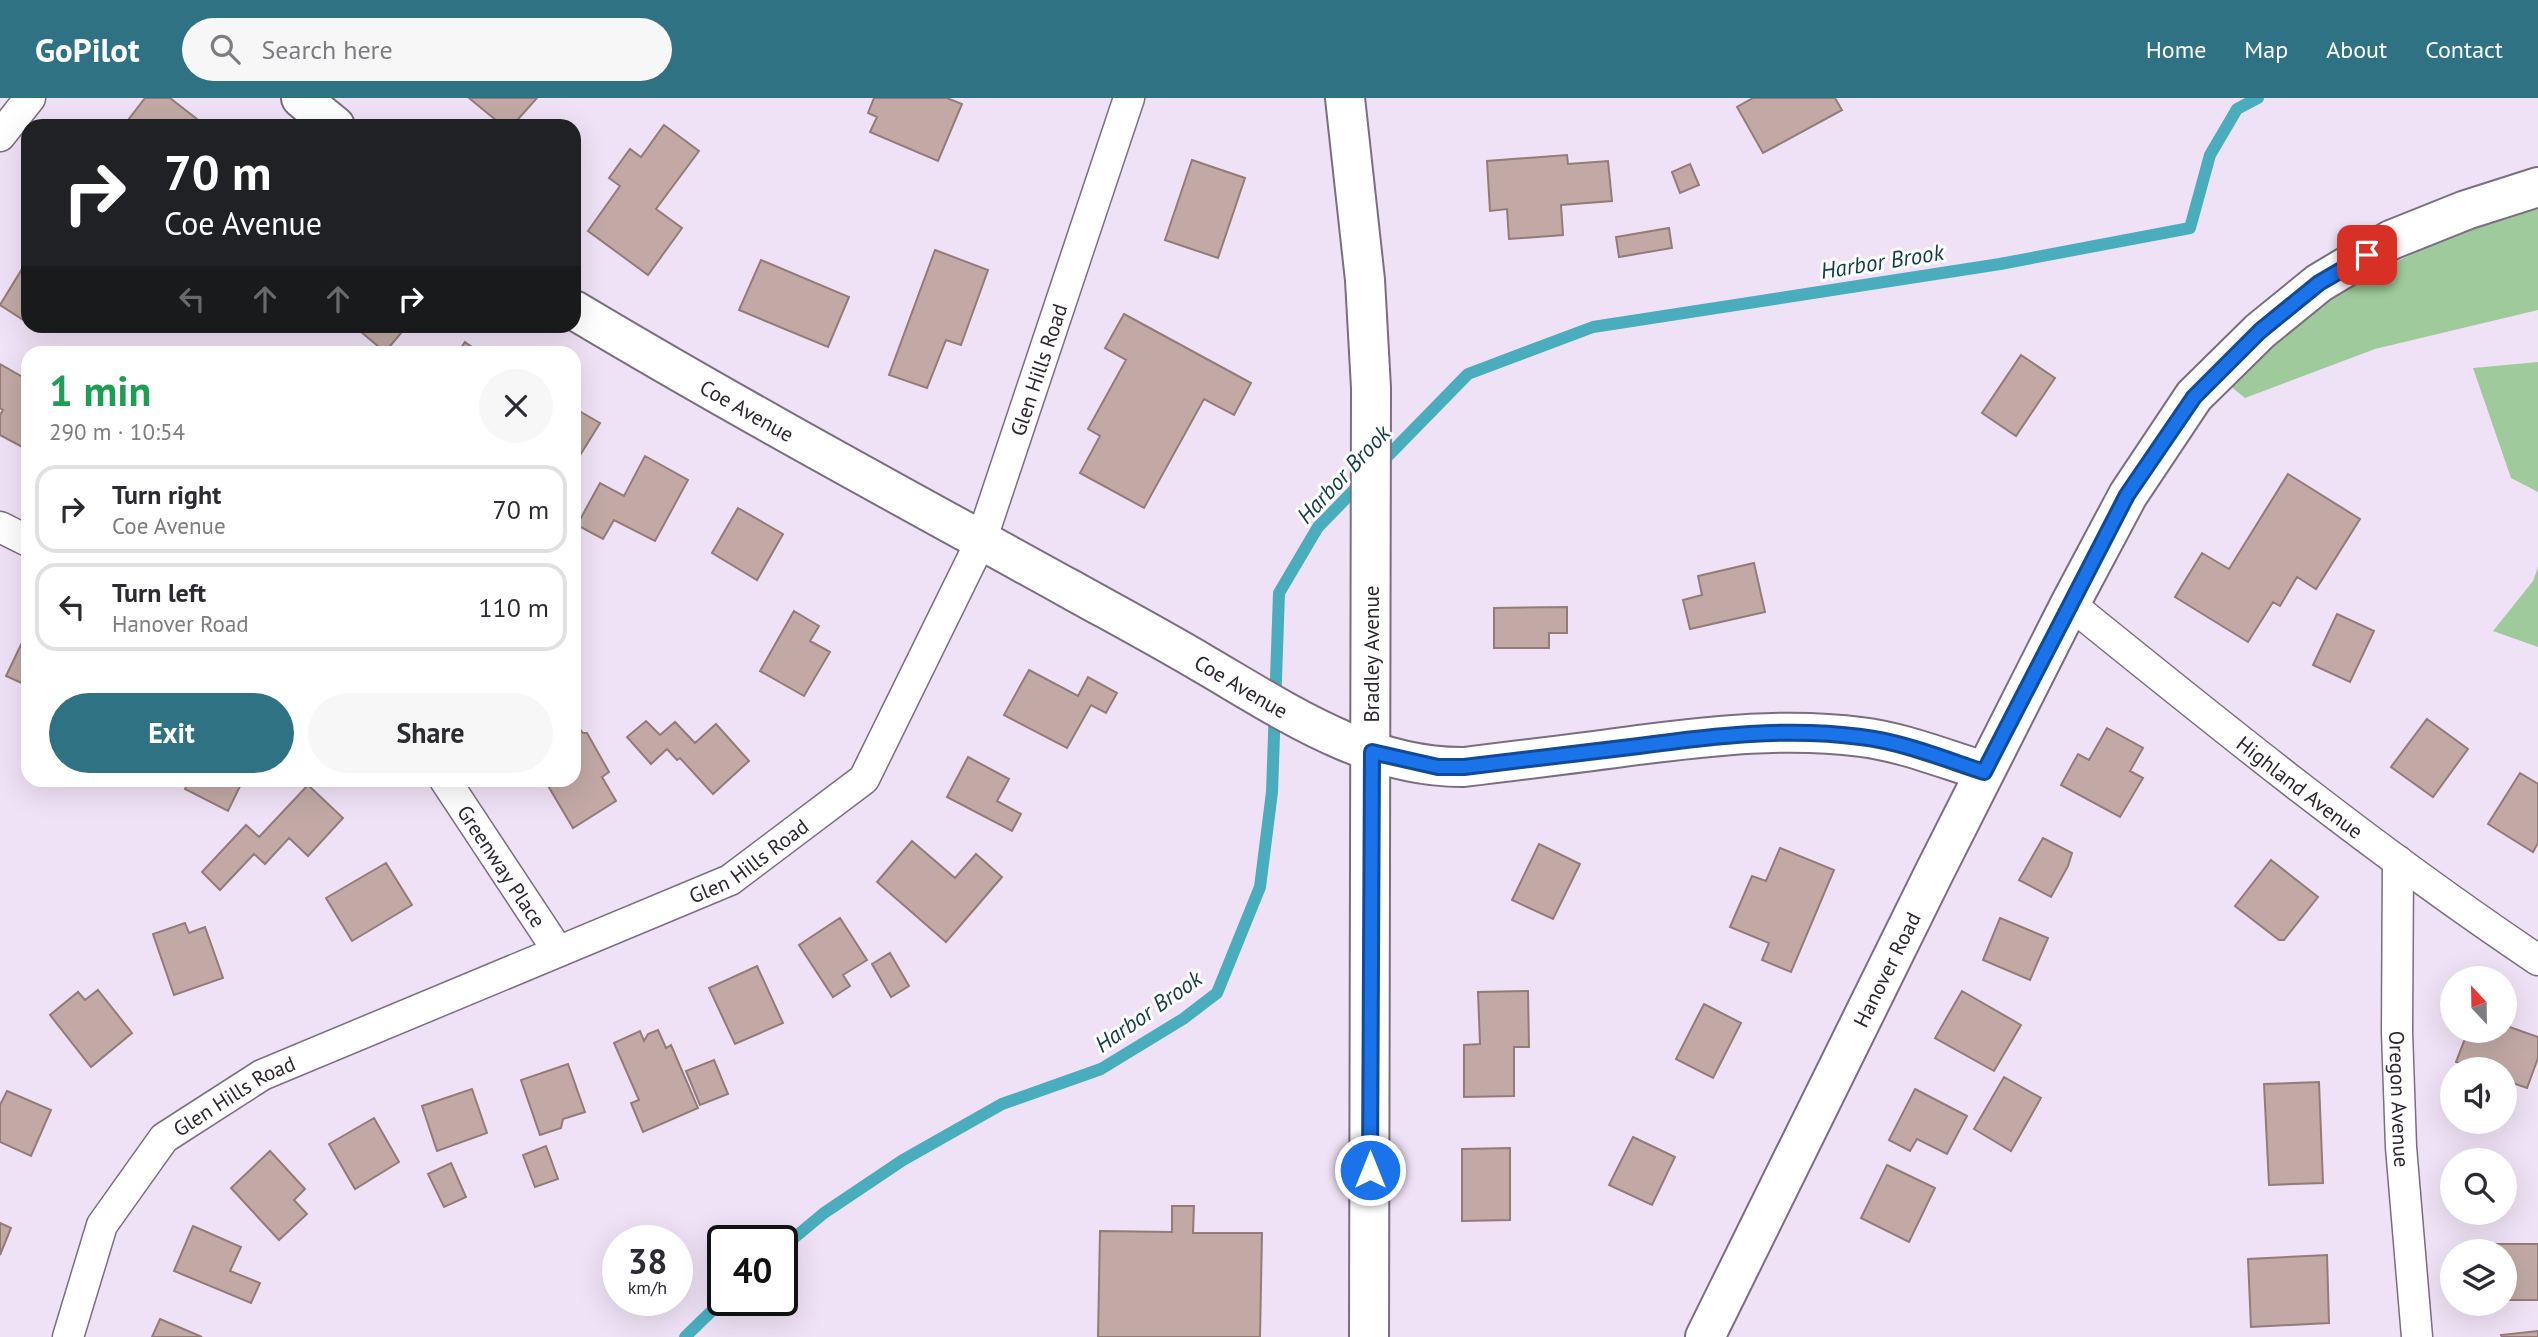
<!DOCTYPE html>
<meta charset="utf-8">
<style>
:root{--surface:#fff;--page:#f7f7f7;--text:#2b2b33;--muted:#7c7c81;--line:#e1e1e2;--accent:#2f7283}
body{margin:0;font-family:"PT Sans",sans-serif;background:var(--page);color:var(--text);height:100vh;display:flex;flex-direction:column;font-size:26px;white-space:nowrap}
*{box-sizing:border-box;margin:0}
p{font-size:23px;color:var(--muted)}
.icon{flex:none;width:38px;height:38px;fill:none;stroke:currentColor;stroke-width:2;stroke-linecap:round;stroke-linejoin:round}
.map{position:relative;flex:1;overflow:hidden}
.panel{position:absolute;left:21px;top:248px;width:560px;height:441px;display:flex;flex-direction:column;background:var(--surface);border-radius:21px;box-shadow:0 7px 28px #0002}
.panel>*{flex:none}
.banner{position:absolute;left:21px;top:21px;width:560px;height:214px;border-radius:21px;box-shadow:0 7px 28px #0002;background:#202124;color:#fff;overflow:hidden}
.needle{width:46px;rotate:338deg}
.buttons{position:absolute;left:2440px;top:868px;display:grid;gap:14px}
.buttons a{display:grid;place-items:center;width:77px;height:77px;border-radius:50%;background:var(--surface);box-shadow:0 7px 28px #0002;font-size:35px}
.speed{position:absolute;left:602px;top:1127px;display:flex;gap:14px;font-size:35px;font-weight:700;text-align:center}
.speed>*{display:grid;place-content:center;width:91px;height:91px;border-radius:50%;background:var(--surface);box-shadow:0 7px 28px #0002;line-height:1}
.speed small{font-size:18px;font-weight:400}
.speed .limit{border:4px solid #111;border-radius:10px;background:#fff;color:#111}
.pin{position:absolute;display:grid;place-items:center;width:60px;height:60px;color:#fff;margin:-30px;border-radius:14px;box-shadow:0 4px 10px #0006}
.me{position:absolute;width:77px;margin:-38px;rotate:0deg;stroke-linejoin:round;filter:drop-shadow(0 0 5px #0008)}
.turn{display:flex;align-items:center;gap:24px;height:147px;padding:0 28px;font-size:32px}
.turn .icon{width:91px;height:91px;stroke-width:2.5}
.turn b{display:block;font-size:49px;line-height:60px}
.lanes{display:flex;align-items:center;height:66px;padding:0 28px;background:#0003;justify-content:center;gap:35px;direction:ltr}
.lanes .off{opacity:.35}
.round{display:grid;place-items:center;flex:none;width:74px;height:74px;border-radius:37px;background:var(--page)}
.overview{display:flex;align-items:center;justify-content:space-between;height:119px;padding:0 28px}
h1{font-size:42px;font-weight:800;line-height:52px;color:#1e9e55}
.action{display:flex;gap:14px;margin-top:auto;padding:14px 28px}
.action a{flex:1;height:80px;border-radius:42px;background:var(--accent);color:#fff;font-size:28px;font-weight:800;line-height:80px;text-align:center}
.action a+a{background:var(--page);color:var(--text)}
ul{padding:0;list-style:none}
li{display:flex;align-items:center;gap:21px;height:88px;margin:0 14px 10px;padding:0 14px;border:4px solid var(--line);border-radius:21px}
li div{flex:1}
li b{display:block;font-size:26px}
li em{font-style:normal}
header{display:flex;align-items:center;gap:42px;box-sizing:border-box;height:98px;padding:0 35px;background:var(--accent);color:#fff}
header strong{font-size:33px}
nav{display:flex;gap:38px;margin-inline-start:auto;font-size:24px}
.search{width:490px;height:63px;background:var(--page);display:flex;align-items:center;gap:18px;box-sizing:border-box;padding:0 24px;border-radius:38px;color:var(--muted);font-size:26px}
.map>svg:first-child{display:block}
.green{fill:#9fcb9c}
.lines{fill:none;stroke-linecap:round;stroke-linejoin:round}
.stream{stroke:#49adbd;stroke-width:12}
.building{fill:#c2a9a5;stroke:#937b78;stroke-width:2}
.minor-casing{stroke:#7a6e7f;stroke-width:33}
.tertiary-casing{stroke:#7a6e7f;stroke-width:42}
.secondary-casing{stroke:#7a6e7f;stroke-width:42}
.minor{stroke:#fff;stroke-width:30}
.tertiary{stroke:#fff;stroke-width:38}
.secondary{stroke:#fff;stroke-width:38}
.route-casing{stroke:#114b97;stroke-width:18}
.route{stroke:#1a73e8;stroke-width:12}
.labels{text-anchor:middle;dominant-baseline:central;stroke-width:6;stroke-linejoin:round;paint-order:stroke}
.street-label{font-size:21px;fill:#2c272e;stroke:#fff}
.water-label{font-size:23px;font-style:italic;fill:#103e45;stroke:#fff}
</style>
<header>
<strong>GoPilot</strong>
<div class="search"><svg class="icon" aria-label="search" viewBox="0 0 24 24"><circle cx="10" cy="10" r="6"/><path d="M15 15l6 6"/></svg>Search here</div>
<nav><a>Home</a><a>Map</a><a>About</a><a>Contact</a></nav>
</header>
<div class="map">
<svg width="2538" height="1239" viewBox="0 0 2538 1239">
<rect width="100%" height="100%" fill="#f0e2f6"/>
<path class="green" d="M2538,110V212L2375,251L2245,300L2224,283L2331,196L2469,128Z
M2538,264V394L2511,380L2473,270Z
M2538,469V549L2493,533L2533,483Z"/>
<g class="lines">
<path class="stream" d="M1379,367L1468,276L1593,229L2000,166L2190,130L2210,57L2237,11L2258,0
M782,1150L824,1115L903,1062L1002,1006L1101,971L1183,921L1217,895L1260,789L1272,694L1279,495L1318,429L1361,385
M685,1239L723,1202"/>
</g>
<path class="building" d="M145,0H170L202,25L200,28H128L125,26Z
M469,0H537L512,28H503Z
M874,0H947L962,6L938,63L870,34L877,19L868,15Z
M1753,0H1835L1842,12L1763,55L1737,9Z
M664,27L699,53L656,111L682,130L648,177L588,133L620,88L609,80L630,51L641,59Z
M1567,57L1568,66L1608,63L1612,103L1561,107L1563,137L1509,141L1507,111L1490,113L1487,63Z
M1192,62L1245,80L1218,160L1165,142Z
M1690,66L1699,87L1680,95L1672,74Z
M1669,130L1672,150L1619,159L1616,139Z
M935,152L988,172L961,247L946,242L927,290L889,277Z
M761,162L849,199L828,249L739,212Z
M25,166L28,168V225L0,207Z
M1124,216L1251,285L1234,317L1204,301L1144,410L1080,375L1100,338L1088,331L1126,262L1105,250Z
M354,228H407L385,254Z
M465,244L482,256H457Z
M2021,257L2055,280L2016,338L1982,315Z
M0,266L28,282V352L0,337V317L3,312L0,310Z
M574,310L600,325L574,367Z
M645,358L688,382L655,443L614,422L603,441L577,427L600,385L624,398Z
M2288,376L2360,421L2316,491L2297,479L2280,508L2273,504L2248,544L2175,499L2202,455L2229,471Z
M738,410L783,436L757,482L712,455Z
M1754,465L1765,514L1690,531L1683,502L1702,497L1698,478Z
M1567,509V535H1549V550H1494V510Z
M794,513L819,528L810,543L830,554L804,598L760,573Z
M2337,516L2374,533L2350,584L2313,567Z
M28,532V588L6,578Z
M1029,572L1078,598L1088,579L1117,595L1106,615L1091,607L1067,650L1004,617Z
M2427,621L2468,651L2433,699L2391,669Z
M646,623L660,637L675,624L695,645L716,626L749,663L713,696L680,660L677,662L667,651L651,666L627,639Z
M577,627L583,635H587L609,674L602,679L616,703L573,730L547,686L554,682H574V628Z
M2107,630L2143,650L2130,673L2143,680L2120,719L2061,687L2078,656L2089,662Z
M968,659L1009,681L997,703L1021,716L1012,733L947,699Z
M2520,675L2538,686V745L2533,754L2488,726Z
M189,682H243L228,713L185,691Z
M308,687L343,720L308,758L289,740L265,766L254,756L220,792L202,774L246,727L259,739Z
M2043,740L2072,755L2068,768L2051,799L2019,782Z
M912,743L955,780L976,756L1002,779L946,844L877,784Z
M1539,746L1580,766L1553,821L1512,802Z
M1780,750L1834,772L1791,874L1762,862L1769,845L1730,829L1752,778L1766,783Z
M2271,762L2318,799L2284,842H2279L2235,808Z
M386,765L412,807L352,843L326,800Z
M840,820L867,862L843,877L850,888L833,899L799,847Z
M2000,820L2048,840L2030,882L1983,862Z
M185,825L189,835L205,829L223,880L174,897L153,836Z
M890,855L909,888L891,899L872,866Z
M757,868L783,925L735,946L709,890Z
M98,892L132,935L91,969L50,917L78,894L85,902Z
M1528,893L1529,949H1514V998L1464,999V947L1480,946L1478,894Z
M1962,893L2021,927L1994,973L1935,940Z
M1704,906L1741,925L1713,980L1676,961Z
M2504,927L2538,939V960L2527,990L2504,982V971H2476L2456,964L2468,933H2504Z
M658,932L666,950L671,947L698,1010L643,1034L631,1005L639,1002L614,945L640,933L644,943L648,936Z
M714,962L728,996L700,1007L686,973Z
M568,966L585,1014L563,1021L561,1030L540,1037L521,982Z
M2004,979L2041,1000L2011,1053L1974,1031Z
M2319,984L2323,1085L2269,1087L2264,986Z
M472,991L487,1035L437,1053L422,1008Z
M1915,991L1967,1018L1947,1056L1917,1041L1910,1053L1889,1042Z
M7,993L51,1012L31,1058L0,1044V1007Z
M374,1020L399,1064L355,1091L329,1046Z
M1633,1039L1675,1059L1652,1107L1609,1087Z
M546,1048L558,1081L535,1089L523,1057Z
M1510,1050V1122L1462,1123V1051Z
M270,1053L305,1091L294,1102L307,1116L279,1142L231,1090Z
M451,1065L466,1099L444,1109L428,1076Z
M1887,1067L1935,1090L1909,1144L1861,1120Z
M1172,1108H1194L1193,1135H1262L1260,1239H1098L1100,1133L1172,1134Z
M0,1125L11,1130L0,1157Z
M193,1128L241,1149L230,1173L260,1185L251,1205L174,1173Z
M2491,1146H2538V1202H2504V1153H2491Z
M2327,1157L2329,1225L2251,1229L2248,1161Z
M160,1221L202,1239H152Z
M2538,1233V1239H2502L2501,1237Z"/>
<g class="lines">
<defs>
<g id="minor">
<path d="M0,38L30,0"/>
<path d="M0,429L28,443"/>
<path id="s1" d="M2070,506C2222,629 2375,753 2538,862"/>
<path id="s2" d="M445,682L558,853"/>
<path id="s3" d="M2398,763L2397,934L2401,1049L2417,1239"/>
<path id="s4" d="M68,1239L102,1127L164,1040L262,977L730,782L864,681L981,443L1129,0"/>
</g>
<g id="tertiary">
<path d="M301,0L335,28"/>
<path d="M1345,0L1365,182L1371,290L1369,1239"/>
<path id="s5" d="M574,212C736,309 903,399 1068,490C1113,515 1158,539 1202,565C1283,612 1366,670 1464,669C1522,662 1580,655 1638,647C1713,638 1787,629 1861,639C1903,644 1944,661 1984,673"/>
</g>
<g id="secondary">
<path id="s6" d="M1705,1239L1934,775L2070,506L2128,397L2194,298L2260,233L2319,185L2391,142L2466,112L2538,89"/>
</g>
</defs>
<use href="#minor" class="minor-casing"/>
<use href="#tertiary" class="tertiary-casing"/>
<use href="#secondary" class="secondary-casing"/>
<use href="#minor" class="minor"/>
<use href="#tertiary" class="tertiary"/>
<use href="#secondary" class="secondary"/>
</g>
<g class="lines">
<defs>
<path id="route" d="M1370,1072L1372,654L1438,669H1464C1522,662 1580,655 1639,648C1713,638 1787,629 1861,639C1903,644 1944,661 1984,674L2127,397L2194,299L2260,233L2319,185L2367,157"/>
</defs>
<use href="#route" class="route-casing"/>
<use href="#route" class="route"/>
</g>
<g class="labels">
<g class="street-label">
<text stroke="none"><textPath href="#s4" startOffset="1461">Glen Hills Road</textPath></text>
<text stroke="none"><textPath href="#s5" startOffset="200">Coe Avenue</textPath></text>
<text transform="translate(1371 556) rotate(-90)">Bradley Avenue</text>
<text stroke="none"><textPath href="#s5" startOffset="766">Coe Avenue</textPath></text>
<text stroke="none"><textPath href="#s1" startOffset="294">Highland Avenue</textPath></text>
<text stroke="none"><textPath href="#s4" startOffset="873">Glen Hills Road</textPath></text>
<text stroke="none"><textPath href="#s2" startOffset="103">Greenway Place</textPath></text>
<text stroke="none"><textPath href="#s6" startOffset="410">Hanover Road</textPath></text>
<text stroke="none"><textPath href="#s4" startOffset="306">Glen Hills Road</textPath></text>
<text stroke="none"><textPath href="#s3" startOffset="238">Oregon Avenue</textPath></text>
</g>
<g class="water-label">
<text transform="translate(1882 163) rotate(-9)">Harbor Brook</text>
<text transform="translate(1343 376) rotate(-47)">Harbor Brook</text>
<text transform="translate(1148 913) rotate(-35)">Harbor Brook</text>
</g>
</g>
</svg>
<div class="buttons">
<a><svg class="needle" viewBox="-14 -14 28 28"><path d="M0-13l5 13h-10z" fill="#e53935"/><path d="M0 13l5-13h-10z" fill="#7c7c81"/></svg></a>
<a><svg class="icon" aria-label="sound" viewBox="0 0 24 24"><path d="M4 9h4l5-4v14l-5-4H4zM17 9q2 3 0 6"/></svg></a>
<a><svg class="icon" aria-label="search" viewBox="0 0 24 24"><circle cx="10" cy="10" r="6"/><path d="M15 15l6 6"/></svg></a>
<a><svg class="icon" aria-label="layers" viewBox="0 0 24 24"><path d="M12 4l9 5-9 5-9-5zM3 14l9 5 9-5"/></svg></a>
</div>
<div class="speed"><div>38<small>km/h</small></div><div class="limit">40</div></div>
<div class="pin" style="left:2367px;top:157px;background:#d93025"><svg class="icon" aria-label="arrive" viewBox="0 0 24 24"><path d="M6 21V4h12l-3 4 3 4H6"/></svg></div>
<svg class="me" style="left:1370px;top:1072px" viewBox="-20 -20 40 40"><circle r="17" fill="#1a73e8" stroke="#fff" stroke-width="3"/><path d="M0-11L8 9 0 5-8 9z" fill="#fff"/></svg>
<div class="banner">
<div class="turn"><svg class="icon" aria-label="right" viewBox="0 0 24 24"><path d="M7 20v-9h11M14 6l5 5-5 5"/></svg><div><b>70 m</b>Coe Avenue</div></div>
<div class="lanes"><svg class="icon off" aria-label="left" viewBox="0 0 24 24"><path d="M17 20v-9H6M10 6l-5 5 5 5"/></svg><svg class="icon off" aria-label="ahead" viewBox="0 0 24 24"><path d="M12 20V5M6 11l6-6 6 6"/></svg><svg class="icon off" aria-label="ahead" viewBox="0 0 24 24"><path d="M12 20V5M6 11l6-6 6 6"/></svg><svg class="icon" aria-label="right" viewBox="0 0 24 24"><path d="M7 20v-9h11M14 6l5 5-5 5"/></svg></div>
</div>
<section class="panel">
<div class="overview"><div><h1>1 min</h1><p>290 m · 10:54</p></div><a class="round"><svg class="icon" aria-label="close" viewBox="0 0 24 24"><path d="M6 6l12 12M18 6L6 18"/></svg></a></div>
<ul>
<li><svg class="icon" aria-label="right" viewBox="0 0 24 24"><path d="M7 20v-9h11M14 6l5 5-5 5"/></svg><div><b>Turn right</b><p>Coe Avenue</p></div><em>70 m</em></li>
<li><svg class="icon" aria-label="left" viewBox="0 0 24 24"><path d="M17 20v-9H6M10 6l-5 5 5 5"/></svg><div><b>Turn left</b><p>Hanover Road</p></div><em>110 m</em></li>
</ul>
<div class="action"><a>Exit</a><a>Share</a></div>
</section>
</div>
